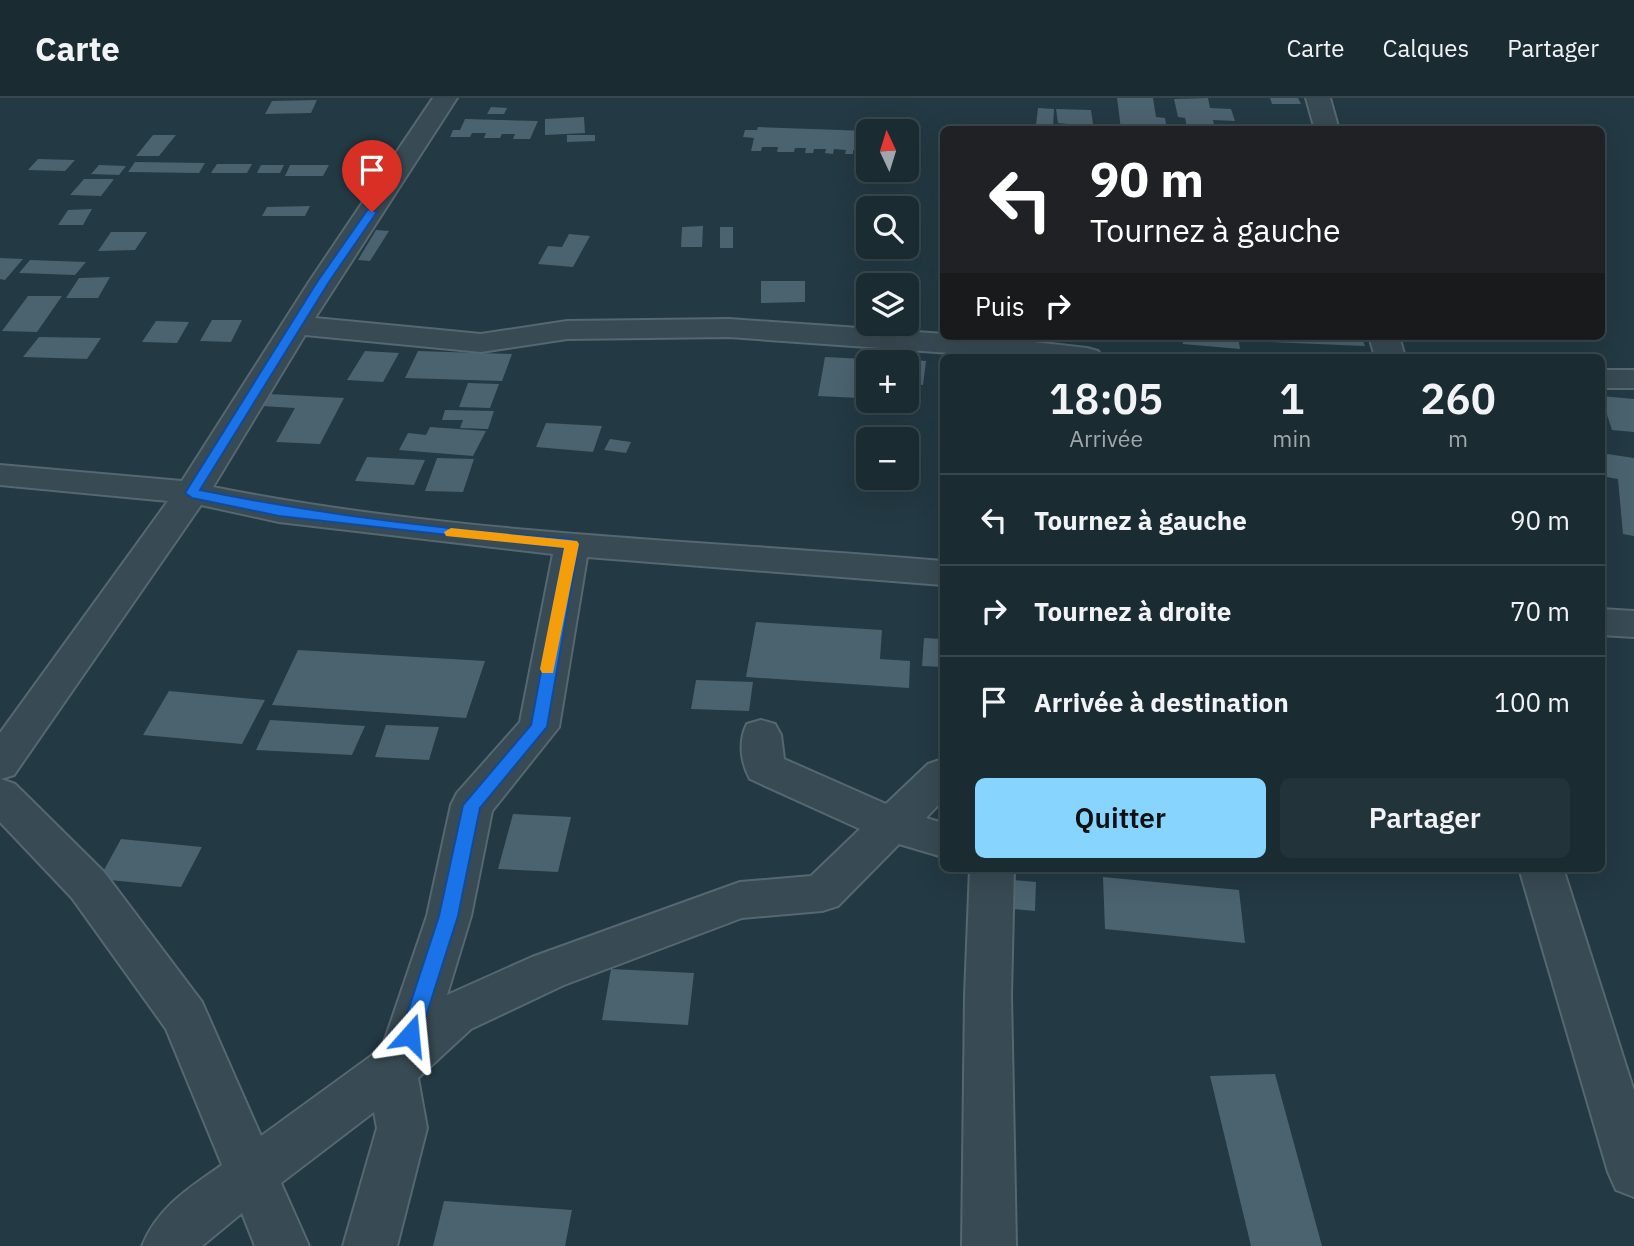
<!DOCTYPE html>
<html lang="fr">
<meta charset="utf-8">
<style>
:root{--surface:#1a2b32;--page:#23333a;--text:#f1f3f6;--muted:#9fa7ac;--line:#38474d;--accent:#87d4ff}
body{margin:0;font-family:"IBM Plex Sans",sans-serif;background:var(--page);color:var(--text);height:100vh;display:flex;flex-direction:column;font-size:26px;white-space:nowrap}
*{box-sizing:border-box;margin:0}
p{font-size:23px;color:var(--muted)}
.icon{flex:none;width:38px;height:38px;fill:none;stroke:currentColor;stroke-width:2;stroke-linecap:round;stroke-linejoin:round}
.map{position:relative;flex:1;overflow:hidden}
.side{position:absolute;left:940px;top:256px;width:665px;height:518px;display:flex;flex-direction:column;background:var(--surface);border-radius:10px;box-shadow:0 7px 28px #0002,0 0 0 2px var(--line)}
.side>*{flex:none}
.top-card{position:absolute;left:940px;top:28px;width:665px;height:214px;border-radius:10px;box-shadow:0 7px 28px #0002,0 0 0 2px var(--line);background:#202124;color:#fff;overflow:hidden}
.needle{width:46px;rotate:356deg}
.fabs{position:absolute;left:856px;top:21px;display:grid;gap:14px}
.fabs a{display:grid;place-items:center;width:63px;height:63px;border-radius:10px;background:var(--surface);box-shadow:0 7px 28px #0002,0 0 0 2px var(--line);font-size:35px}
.pin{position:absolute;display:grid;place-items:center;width:60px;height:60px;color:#fff;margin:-72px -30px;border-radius:50% 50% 50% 0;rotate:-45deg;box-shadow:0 0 7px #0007}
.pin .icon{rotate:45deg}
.me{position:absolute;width:77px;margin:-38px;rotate:18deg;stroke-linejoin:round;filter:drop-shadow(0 0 5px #0008)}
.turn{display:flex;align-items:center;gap:24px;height:147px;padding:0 35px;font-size:32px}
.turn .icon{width:91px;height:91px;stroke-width:2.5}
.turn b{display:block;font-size:49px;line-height:60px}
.then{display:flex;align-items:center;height:66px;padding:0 35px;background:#0003;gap:14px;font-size:26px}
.eta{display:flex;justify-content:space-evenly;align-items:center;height:119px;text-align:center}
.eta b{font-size:42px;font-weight:600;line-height:49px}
.button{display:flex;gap:14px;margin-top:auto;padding:14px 35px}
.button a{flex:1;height:80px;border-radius:10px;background:var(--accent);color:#111;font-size:28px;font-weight:600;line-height:80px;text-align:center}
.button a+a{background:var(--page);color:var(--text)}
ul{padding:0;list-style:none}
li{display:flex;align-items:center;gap:21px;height:91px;padding:0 35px;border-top:2px solid var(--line)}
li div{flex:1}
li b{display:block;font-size:26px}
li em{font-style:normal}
header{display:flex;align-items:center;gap:42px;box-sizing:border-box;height:98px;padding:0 35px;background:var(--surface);border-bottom:2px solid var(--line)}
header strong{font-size:33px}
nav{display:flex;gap:38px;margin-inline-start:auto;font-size:24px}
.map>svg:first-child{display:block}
.building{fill:#4b636f}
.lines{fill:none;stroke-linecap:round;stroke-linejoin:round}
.minor-casing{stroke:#556770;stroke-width:4}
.minor{fill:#384a53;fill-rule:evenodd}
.route{fill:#1a73e8;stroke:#114b97;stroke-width:2}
.slow{fill:#f59e0b}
</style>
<header>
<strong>Carte</strong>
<nav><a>Carte</a><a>Calques</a><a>Partager</a></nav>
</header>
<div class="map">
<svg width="1634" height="1148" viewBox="0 0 1634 1148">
<rect width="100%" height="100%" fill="#233943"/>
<path class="building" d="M1117,0H1153L1156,19L1165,20L1166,26H1157L1158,32L1121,31Z
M1208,0L1210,10L1231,11L1235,23L1213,22L1215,32L1192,31L1187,29L1185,20L1178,19L1174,1Z
M1270,0H1298L1301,6H1272Z
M317,2L311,15L265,16L272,3Z
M491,9L507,10L504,16H487Z
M1038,10L1054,11L1053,29L1036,27Z
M1056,11L1091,12L1093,26L1068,29V26L1058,25Z
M584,19L585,35L545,37V21Z
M465,21L538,23L530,41H513L515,36H502L500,40H484L486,35H472L470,39H450L453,32H460Z
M758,29L868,33L865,53L853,52V56H845L846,52L834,51L833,56L825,55L826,51H814L813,55H805L806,50H795L794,54H777L778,49H762L761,53H751L754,40L743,39L745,32H757Z
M153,37H176L159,58H136Z
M567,37H595V43L567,44Z
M38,61L75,62L65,73L28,72Z
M135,64L205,65L199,75L128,74Z
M217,66H252L247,75H211Z
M99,67L126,68L119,77L91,76Z
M261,67H284L280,75H257Z
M290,67H329L323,78H285Z
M84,81H114L101,98L70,97Z
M310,108L305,118H262L267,109Z
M92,111L83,127H58L68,112Z
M703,128L702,149H681L682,129Z
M720,129H733V150H720Z
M376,132L389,133L370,163L358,162Z
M111,134H147L135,152L98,153Z
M569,136L590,138L573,169L538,166L548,148L562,149Z
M0,160L23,161L5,182L0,181Z
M30,162L86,164L75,177L19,175Z
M110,179L98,200H66L79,180Z
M761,183H805V204L761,205Z
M28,198H62L37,234L2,233Z
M212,222H242L231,244L200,243Z
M156,223L189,224L177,245L142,244Z
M1182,238H1238L1240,251L1183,246Z
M1248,238H1361L1365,248L1249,243Z
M39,239L101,240L87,261L23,259Z
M365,253L399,255L383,284L347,282Z
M418,253L512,256L502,283L405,280Z
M825,259L865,261L860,300L818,298Z
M889,260L926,263L923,287L906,286V264H888Z
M468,285L499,286L490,310L459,309Z
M269,296L344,300L320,346L276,344L295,310L261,308Z
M1601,298L1634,301V334L1612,332Z
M445,312L494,313L488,331L460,330L463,322H442Z
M546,325L602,328L593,354L536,349Z
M430,329L486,333L473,358L399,352L408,335L426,337Z
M610,341L631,344L626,355L604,352Z
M1601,355L1634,360V438L1623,436L1618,381L1601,378Z
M367,359L425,362L414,387L355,383Z
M437,360L474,361L463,394L425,393Z
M756,524L882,532L880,561L910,563L909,590L746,579Z
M924,540L943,541V569L922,568Z
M298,552L485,563L466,620L272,607Z
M696,582L753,584L749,613L691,611Z
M169,593L265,602L242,646L143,637Z
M270,622L365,628L352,657L256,652Z
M386,627L439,629L429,662L375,659Z
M513,716L571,719L558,774L498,771Z
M121,741L202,749L181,789L99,781Z
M1103,779L1239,792L1245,845L1105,831Z
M1013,782L1036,784L1035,813L1013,811Z
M611,871L694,875L688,927L602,922Z
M1275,976L1322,1148H1251L1210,978Z
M444,1103L572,1112L565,1148H433Z"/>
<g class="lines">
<defs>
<path id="minor" d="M433,0H457L315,220L481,236L567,223L729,221L988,239L1087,250L1098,253L1102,259H1006L729,239L567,241L481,254L305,237L213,389C452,437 700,442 943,463V487L587,459L559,629L492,713L471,818L447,897L532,859L740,784L811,778L860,731L750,681C741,665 738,643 747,626L761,622L775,626L781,637L784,661L886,706L928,666L943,661V702L926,720L943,725V759L899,746L838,808L822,813L742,820L564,887L471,931L418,980L427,1030L397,1148H343L377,1030L374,1014L281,1085L309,1148H255L242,1115L202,1148H142C158,1109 189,1090 222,1067L166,931L72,800L0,724V635L168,403L0,387V367L182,383L309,184ZM201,407L279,424L553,456L520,624L457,695L451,707L427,818L382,950L261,1038L202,904L104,774L15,686L1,681L14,677Z
M1306,0H1330L1339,32H1315Z
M1369,238H1399L1405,259H1375Z
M1601,272H1634V290H1601Z
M1601,511L1634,513V539L1601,537Z
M970,770H1014L1011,897L1016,1148H962L965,897Z
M1519,770H1563L1634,993V1099L1616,1092L1608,1074Z"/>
</defs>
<use href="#minor" class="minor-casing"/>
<use href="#minor" class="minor"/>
</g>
<path class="route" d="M368,111L377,114L329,184L200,392C323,417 447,432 572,441L579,446L547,629L480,710L458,818L420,937L417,944L410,946L403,944L400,937L439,818L463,707L531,627L564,450L279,418L192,400L185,395L317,184Z"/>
<path class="slow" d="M451,430L577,443L579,446L553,575H542L540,571L564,450L446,438L444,434Z"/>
</svg>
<div class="fabs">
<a><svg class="needle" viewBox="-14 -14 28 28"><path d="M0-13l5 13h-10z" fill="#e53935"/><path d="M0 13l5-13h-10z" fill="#9fa7ac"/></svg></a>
<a><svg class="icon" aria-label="search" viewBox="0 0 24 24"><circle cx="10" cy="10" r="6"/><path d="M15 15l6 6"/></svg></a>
<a><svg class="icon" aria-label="layers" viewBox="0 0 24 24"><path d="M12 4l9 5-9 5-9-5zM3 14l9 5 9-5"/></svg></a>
<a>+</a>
<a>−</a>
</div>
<div class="pin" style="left:372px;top:114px;background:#d93025"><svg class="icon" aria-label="arrive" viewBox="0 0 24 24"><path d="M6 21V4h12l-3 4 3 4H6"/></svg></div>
<svg class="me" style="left:410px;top:937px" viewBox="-20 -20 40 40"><path d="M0-17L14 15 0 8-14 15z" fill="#1a73e8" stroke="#fff" stroke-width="4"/></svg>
<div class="top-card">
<div class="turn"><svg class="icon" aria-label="left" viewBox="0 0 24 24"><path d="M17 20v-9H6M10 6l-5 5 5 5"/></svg><div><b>90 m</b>Tournez à gauche</div></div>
<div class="then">Puis<svg class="icon" aria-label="right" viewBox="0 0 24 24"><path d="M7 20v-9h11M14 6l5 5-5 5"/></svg></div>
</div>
<section class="side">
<div class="eta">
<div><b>18:05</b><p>Arrivée</p></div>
<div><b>1</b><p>min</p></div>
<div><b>260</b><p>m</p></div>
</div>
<ul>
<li><svg class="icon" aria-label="left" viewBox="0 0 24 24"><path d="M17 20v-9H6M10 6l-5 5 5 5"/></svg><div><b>Tournez à gauche</b></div><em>90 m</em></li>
<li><svg class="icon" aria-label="right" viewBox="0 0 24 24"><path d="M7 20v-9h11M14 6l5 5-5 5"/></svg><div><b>Tournez à droite</b></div><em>70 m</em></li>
<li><svg class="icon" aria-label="arrive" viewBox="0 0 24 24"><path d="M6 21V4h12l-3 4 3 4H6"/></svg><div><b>Arrivée à destination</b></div><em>100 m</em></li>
</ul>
<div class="button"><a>Quitter</a><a>Partager</a></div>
</section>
</div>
